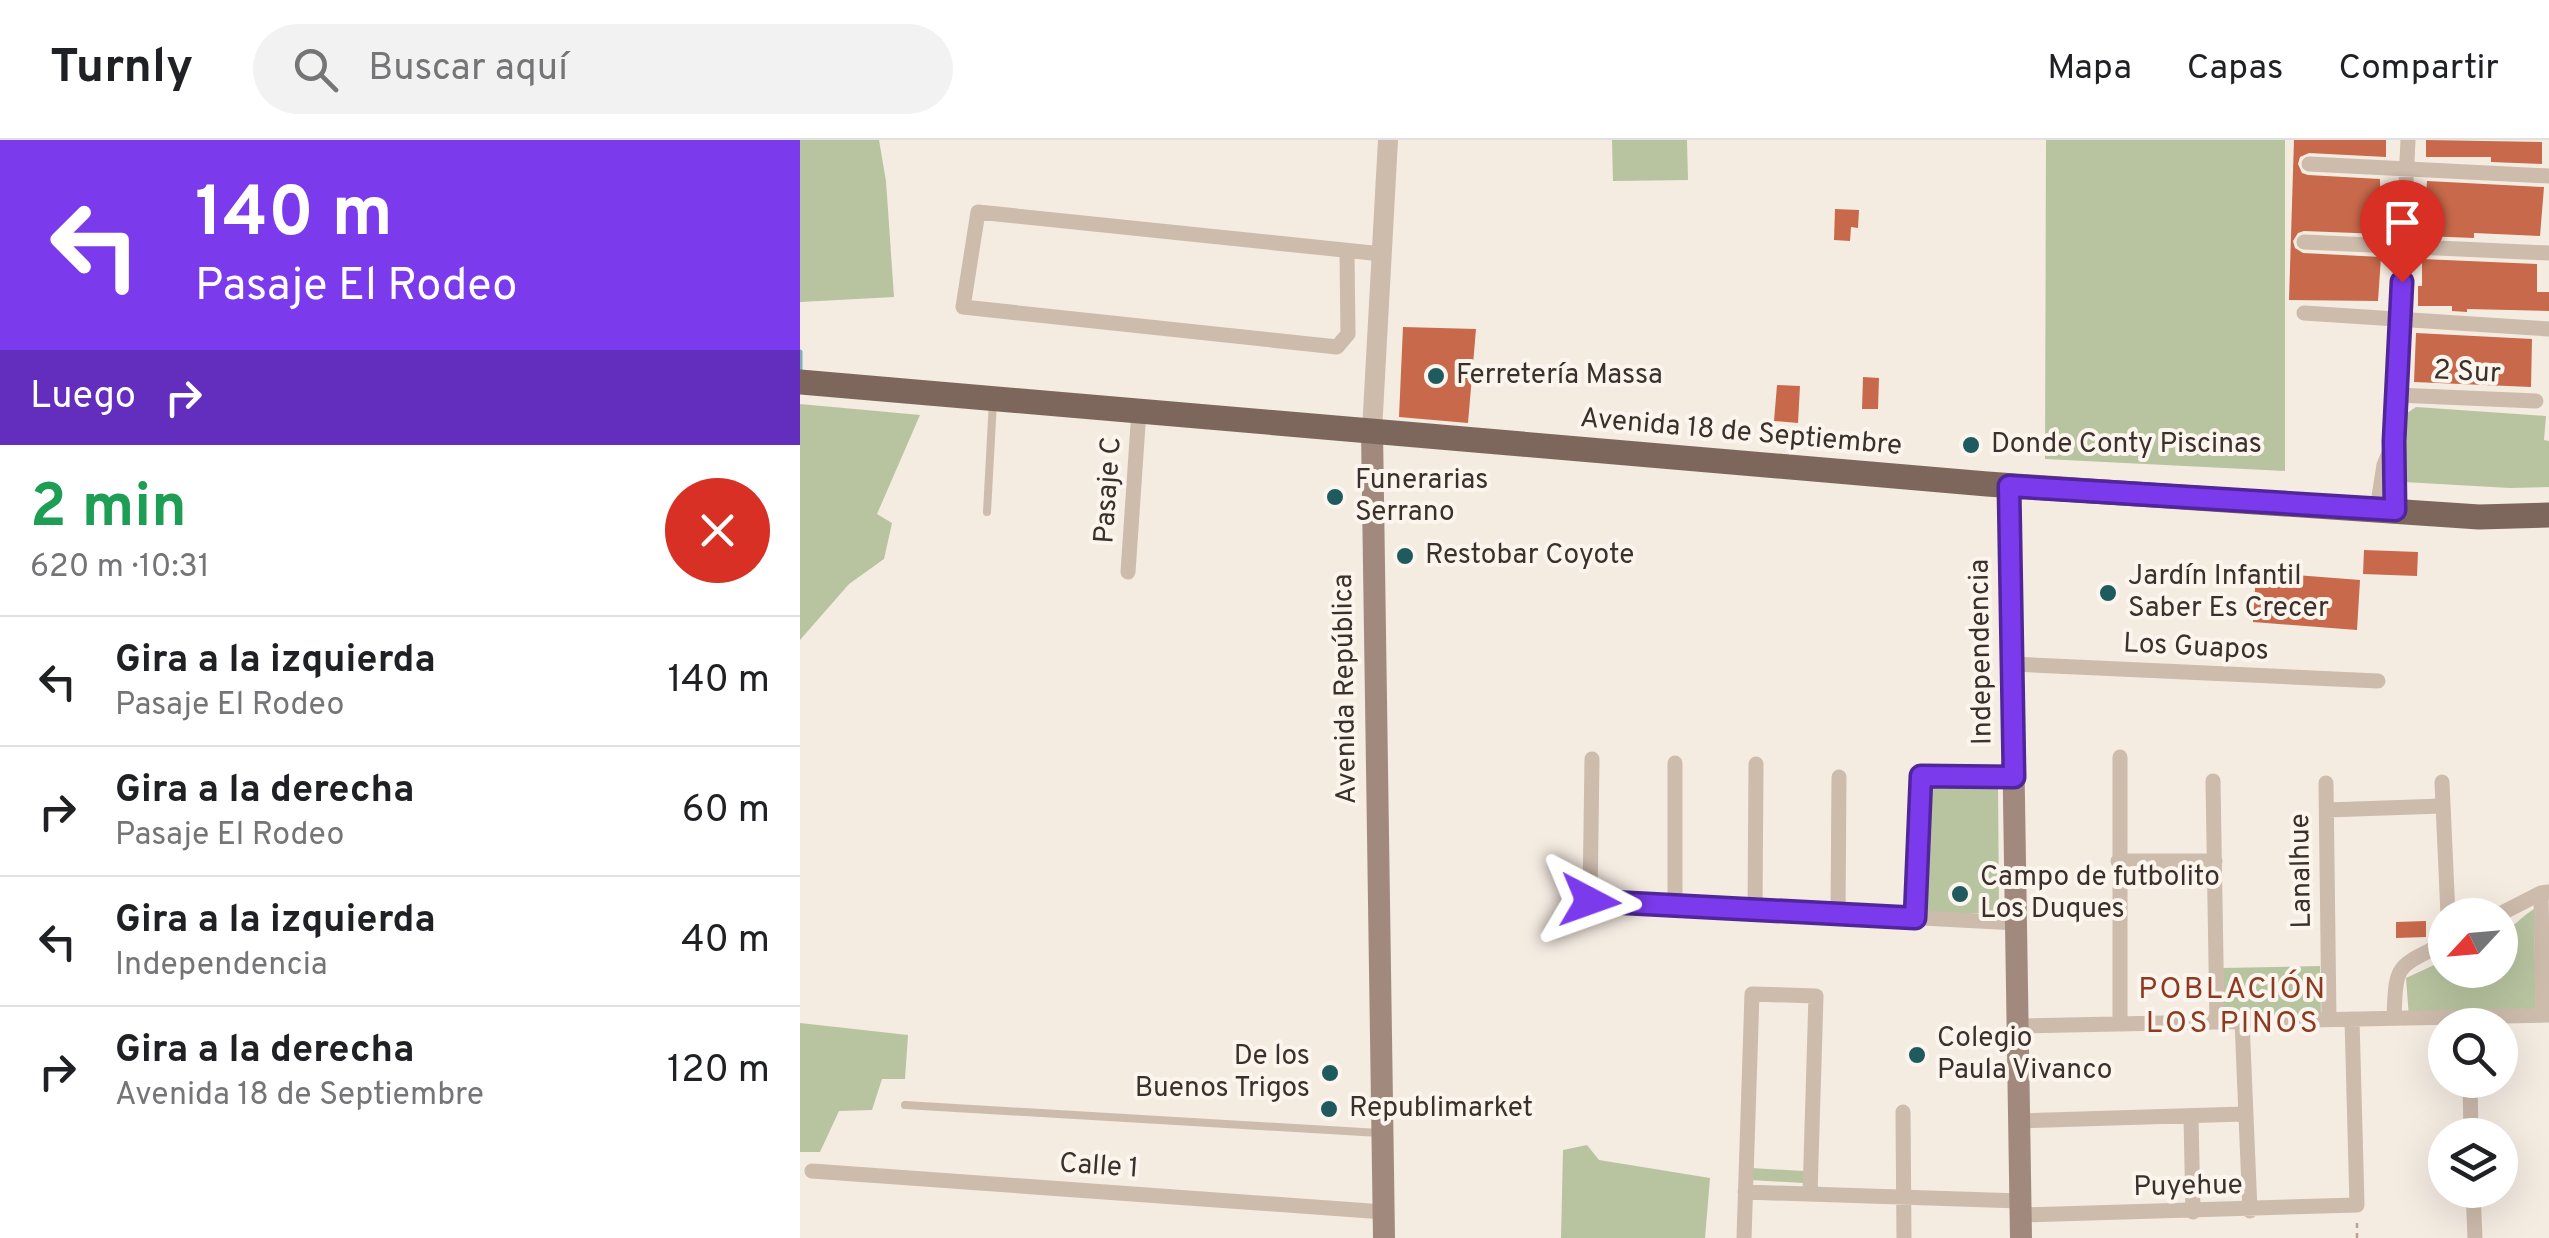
<!DOCTYPE html>
<html lang="es">
<meta charset="utf-8">
<style>
:root{--surface:#fff;--page:#f2f2f2;--text:#202124;--muted:#757577;--line:#e0e0e0}
body{margin:0;font-family:Overpass,sans-serif;background:var(--page);color:var(--text);height:100vh;display:flex;flex-direction:column;font-size:38px;white-space:nowrap}
*{box-sizing:border-box;margin:0}
p{font-size:32px;color:var(--muted)}
.icon{flex:none;width:55px;height:55px;fill:none;stroke:currentColor;stroke-width:2;stroke-linecap:round;stroke-linejoin:round}
.map{position:relative;flex:1;overflow:hidden}
.drawer{display:flex;flex-direction:column;background:var(--surface);width:800px}
.drawer>*{flex:none}
.top-card{background:#7c3aed;color:#fff;overflow:hidden}
.needle{width:65px;rotate:244deg}
.tools{position:absolute;left:1628px;top:758px;display:grid;gap:20px}
.tools a{display:grid;place-items:center;width:90px;height:90px;border-radius:50%;background:var(--surface);box-shadow:0 10px 40px #0002;font-size:50px}
.pin{position:absolute;display:grid;place-items:center;width:85px;height:85px;color:#fff;margin:-102px -42px;border-radius:50% 50% 50% 0;rotate:-45deg;box-shadow:0 0 10px #0007}
.pin .icon{rotate:45deg}
.me{position:absolute;width:110px;margin:-55px;rotate:94deg;stroke-linejoin:round;filter:drop-shadow(0 0 8px #0008)}
.turn{display:flex;align-items:center;gap:35px;height:210px;padding:0 30px;font-size:45px}
.turn .icon{width:130px;height:130px;stroke-width:2.5}
.turn b{display:block;font-size:70px;line-height:85px}
.then{display:flex;align-items:center;height:95px;padding:0 30px;background:#0003;gap:20px;font-size:38px}
.round{display:grid;place-items:center;flex:none;width:105px;height:105px;border-radius:52px;background:var(--page)}
.head{display:flex;align-items:center;justify-content:space-between;height:170px;padding:0 30px}
h1{font-size:60px;font-weight:700;line-height:75px;color:#1e9e55}
ul{padding:0;list-style:none}
li{display:flex;align-items:center;gap:30px;height:130px;padding:0 30px;border-top:2px solid var(--line)}
li div{flex:1}
li b{display:block;font-size:38px}
li em{font-style:normal}
header{display:flex;align-items:center;gap:60px;box-sizing:border-box;height:140px;padding:0 50px;background:var(--surface);border-bottom:2px solid var(--line)}
header strong{font-size:48px}
nav{display:flex;gap:55px;margin-inline-start:auto;font-size:35px}
.search{width:700px;height:90px;background:var(--page);display:flex;align-items:center;gap:25px;box-sizing:border-box;padding:0 35px;border-radius:55px;color:var(--muted);font-size:38px}
main{display:flex;flex:1;min-height:0}
.map>svg:first-child{display:block}
.green{fill:#b8c4a0}
.lines{fill:none;stroke-linecap:round;stroke-linejoin:round}
.stream{stroke:#7fb0b2;stroke-width:5}
.building{fill:#c8694b}
.path{stroke:#b9a596;stroke-width:2.5;stroke-dasharray:5 5;stroke-linecap:butt}
.service{stroke:#cdbbac;stroke-width:8}
.minor{stroke:#cdbbac;stroke-width:15}
.tertiary{stroke:#cdbbac;stroke-width:20}
.secondary{stroke:#a18a7d;stroke-width:22}
.primary{stroke:#7d675c;stroke-width:25}
.route-casing{stroke:#51269a;stroke-width:25}
.route{stroke:#7c3aed;stroke-width:18}
.poi-dot{fill:#1f5a5e;stroke:#fbf5ee;stroke-width:4}
.labels{text-anchor:middle;dominant-baseline:central;stroke-width:8;stroke-linejoin:round;paint-order:stroke}
.street-label{font-size:28px;fill:#3b302b;stroke:#fbf5ee}
.poi-label{font-size:28px;fill:#3b302b;stroke:#fbf5ee;text-anchor:start}
.neighbourhood-label{font-size:30px;letter-spacing:2.5px;fill:#8c3b22;stroke:#fbf5ee}
</style>
<header>
<strong>Turnly</strong>
<div class="search"><svg class="icon" aria-label="search" viewBox="0 0 24 24"><circle cx="10" cy="10" r="6"/><path d="M15 15l6 6"/></svg>Buscar aquí</div>
<nav><a>Mapa</a><a>Capas</a><a>Compartir</a></nav>
</header>
<main>
<section class="drawer">
<div class="top-card">
<div class="turn"><svg class="icon" aria-label="left" viewBox="0 0 24 24"><path d="M17 20v-9H6M10 6l-5 5 5 5"/></svg><div><b>140 m</b>Pasaje El Rodeo</div></div>
<div class="then">Luego<svg class="icon" aria-label="right" viewBox="0 0 24 24"><path d="M7 20v-9h11M14 6l5 5-5 5"/></svg></div>
</div>
<div class="head"><div><h1>2 min</h1><p>620 m · 10:31</p></div><a class="round" style="background:#d93025;color:#fff"><svg class="icon" aria-label="close" viewBox="0 0 24 24"><path d="M6 6l12 12M18 6L6 18"/></svg></a></div>
<ul>
<li><svg class="icon" aria-label="left" viewBox="0 0 24 24"><path d="M17 20v-9H6M10 6l-5 5 5 5"/></svg><div><b>Gira a la izquierda</b><p>Pasaje El Rodeo</p></div><em>140 m</em></li>
<li><svg class="icon" aria-label="right" viewBox="0 0 24 24"><path d="M7 20v-9h11M14 6l5 5-5 5"/></svg><div><b>Gira a la derecha</b><p>Pasaje El Rodeo</p></div><em>60 m</em></li>
<li><svg class="icon" aria-label="left" viewBox="0 0 24 24"><path d="M17 20v-9H6M10 6l-5 5 5 5"/></svg><div><b>Gira a la izquierda</b><p>Independencia</p></div><em>40 m</em></li>
<li><svg class="icon" aria-label="right" viewBox="0 0 24 24"><path d="M7 20v-9h11M14 6l5 5-5 5"/></svg><div><b>Gira a la derecha</b><p>Avenida 18 de Septiembre</p></div><em>120 m</em></li>
</ul>
</section>
<div class="map">
<svg width="1749" height="1098" viewBox="0 0 1749 1098">
<rect width="100%" height="100%" fill="#f4ebe1"/>
<path class="green" d="M0,0H79L86,41L94,157L0,162Z
M812,0H887L888,40L813,41Z
M1246,0H1485V331L1245,319Z
M0,264L120,275L77,374L92,383L84,419L49,444L0,500Z
M1616,267L1746,276L1744,300L1749,301V347L1710,348L1604,342L1607,273Z
M1123,642L1198,643L1199,773H1120Z
M1734,769L1736,876L1609,878L1606,838L1645,820V830H1700V794C1714,787 1721,777 1734,769Z
M1520,826L1521,877L1424,878L1423,828Z
M0,883L108,895L105,939H82L72,970L39,971L20,1012H0Z
M787,1005L799,1020L910,1038L905,1098H761L763,1010Z
M951,1028L1004,1031L1003,1043L951,1040Z"/>
<g class="lines">
<path class="stream" d="M0,212V232"/>
</g>
<path class="building" d="M1494,0H1586V17L1509,13L1500,17L1498,24L1502,33L1508,35L1580,39L1581,94L1504,91L1498,93L1493,101L1495,108L1503,113L1581,117L1578,161L1489,160Z
M1626,0L1742,2V24L1691,22V17H1626Z
M1627,41L1744,47L1740,96L1674,93V98L1623,96Z
M1035,69L1059,70L1058,88L1051,87L1050,101L1034,100Z
M1622,119L1737,124V152H1749V171L1667,169V172L1652,171V166H1618V146H1622Z
M603,187L676,189L668,283L599,277Z
M1616,193L1732,199L1731,247L1614,242Z
M1063,237L1079,238L1078,269H1062Z
M977,245L1000,246L998,283L974,281Z
M1564,410L1618,412L1617,436L1563,434Z
M1456,432L1560,440L1557,490L1453,482Z
M1626,781V797L1596,798V782Z"/>
<g class="lines">
<path class="path" d="M1557,1098V1080"/>
<path class="service" d="M187,372L193,261
M105,965L579,993"/>
<path class="minor" d="M1509,24L1749,36
M1504,102L1749,113
M547,113L548,194L537,207L163,167L178,72L582,114
M1504,173L1749,189
M1596,255L1736,261
M1577,369L1584,325L1593,304
M1595,370L1594,301L1608,0
M328,432L339,270
M1212,524L1578,541
M1413,641L1417,882
M1642,642L1648,775
M1526,643L1529,880
M1527,670L1642,666
M1318,721H1415
M1741,753L1743,875
M770,759L1216,783
M790,761L792,619
M875,766V623
M955,771L956,624
M1038,774L1039,637
M1698,775L1741,753L1748,752
M1115,778L1121,636L1213,637
M1594,878C1596,822 1596,828 1645,803
M1442,881L1450,1071
M1320,884V617
M1217,886L1749,875
M1670,940L1671,995
M1103,972L1104,1098
M1391,977L1393,1072
M1219,981L1444,974
M12,1031L584,1072
M1673,1050L1675,1098
M945,1052L1220,1061
M1220,1075L1557,1065L1552,879
M944,1098L952,854L1016,856L1010,1054"/>
<path class="tertiary" d="M572,291L588,0"/>
<path class="secondary" d="M572,291L584,1098
M1209,346L1221,1098"/>
<path class="primary" d="M0,242L1187,344L1679,377L1749,375"/>
</g>
<g class="lines">
<defs>
<path id="route" d="M790,761L1115,778L1121,636L1214,637L1209,346L1595,370L1594,301L1602,142"/>
</defs>
<use href="#route" class="route-casing"/>
<use href="#route" class="route"/>
</g>
<g class="poi-dot">
<circle cx="636" cy="236" r="10"/>
<circle cx="1171" cy="305" r="10"/>
<circle cx="535" cy="357" r="10"/>
<circle cx="605" cy="416" r="10"/>
<circle cx="1308" cy="453" r="10"/>
<circle cx="1160" cy="754" r="10"/>
<circle cx="1117" cy="915" r="10"/>
<circle cx="530" cy="933" r="10"/>
<circle cx="529" cy="969" r="10"/>
</g>
<g class="labels">
<g class="street-label">
<text transform="translate(1667 233) rotate(3)">2 Sur</text>
<text transform="translate(941 293) rotate(5)">Avenida 18 de Septiembre</text>
<text transform="translate(309 350) rotate(-86)">Pasaje C</text>
<text transform="translate(1396 508) rotate(3)">Los Guapos</text>
<text transform="translate(1182 512) rotate(-91)">Independencia</text>
<text transform="translate(546 549) rotate(-91)">Avenida República</text>
<text transform="translate(1502 731) rotate(-91)">Lanalhue</text>
<text transform="translate(299 1027) rotate(4)">Calle 1</text>
<text transform="translate(1388 1047) rotate(-1)">Puyehue</text>
</g>
<g class="poi-label">
<text x="656" y="236">Ferretería Massa</text>
<text x="1191" y="305">Donde Conty Piscinas</text>
<text x="555" y="341">Funerarias<tspan x="555" dy="32">Serrano</tspan></text>
<text x="625" y="416">Restobar Coyote</text>
<text x="1328" y="437">Jardín Infantil<tspan x="1328" dy="32">Saber Es Crecer</tspan></text>
<text x="1180" y="738">Campo de futbolito<tspan x="1180" dy="32">Los Duques</tspan></text>
<text x="1137" y="899">Colegio<tspan x="1137" dy="32">Paula Vivanco</tspan></text>
<text x="510" y="917" text-anchor="end">De los<tspan x="510" dy="32">Buenos Trigos</tspan></text>
<text x="549" y="969">Republimarket</text>
</g>
<g class="neighbourhood-label">
<text x="1433" y="850">POBLACIÓN<tspan x="1433" dy="34">LOS PINOS</tspan></text>
</g>
</g>
</svg>
<div class="tools">
<a><svg class="needle" viewBox="-14 -14 28 28"><path d="M0-13l5 13h-10z" fill="#e53935"/><path d="M0 13l5-13h-10z" fill="#757577"/></svg></a>
<a><svg class="icon" aria-label="search" viewBox="0 0 24 24"><circle cx="10" cy="10" r="6"/><path d="M15 15l6 6"/></svg></a>
<a><svg class="icon" aria-label="layers" viewBox="0 0 24 24"><path d="M12 4l9 5-9 5-9-5zM3 14l9 5 9-5"/></svg></a>
</div>
<div class="pin" style="left:1602px;top:142px;background:#d93025"><svg class="icon" aria-label="arrive" viewBox="0 0 24 24"><path d="M6 21V4h12l-3 4 3 4H6"/></svg></div>
<svg class="me" style="left:790px;top:761px" viewBox="-20 -20 40 40"><path d="M0-17L14 15 0 8-14 15z" fill="#7c3aed" stroke="#fff" stroke-width="4"/></svg>
</div>
</main>
